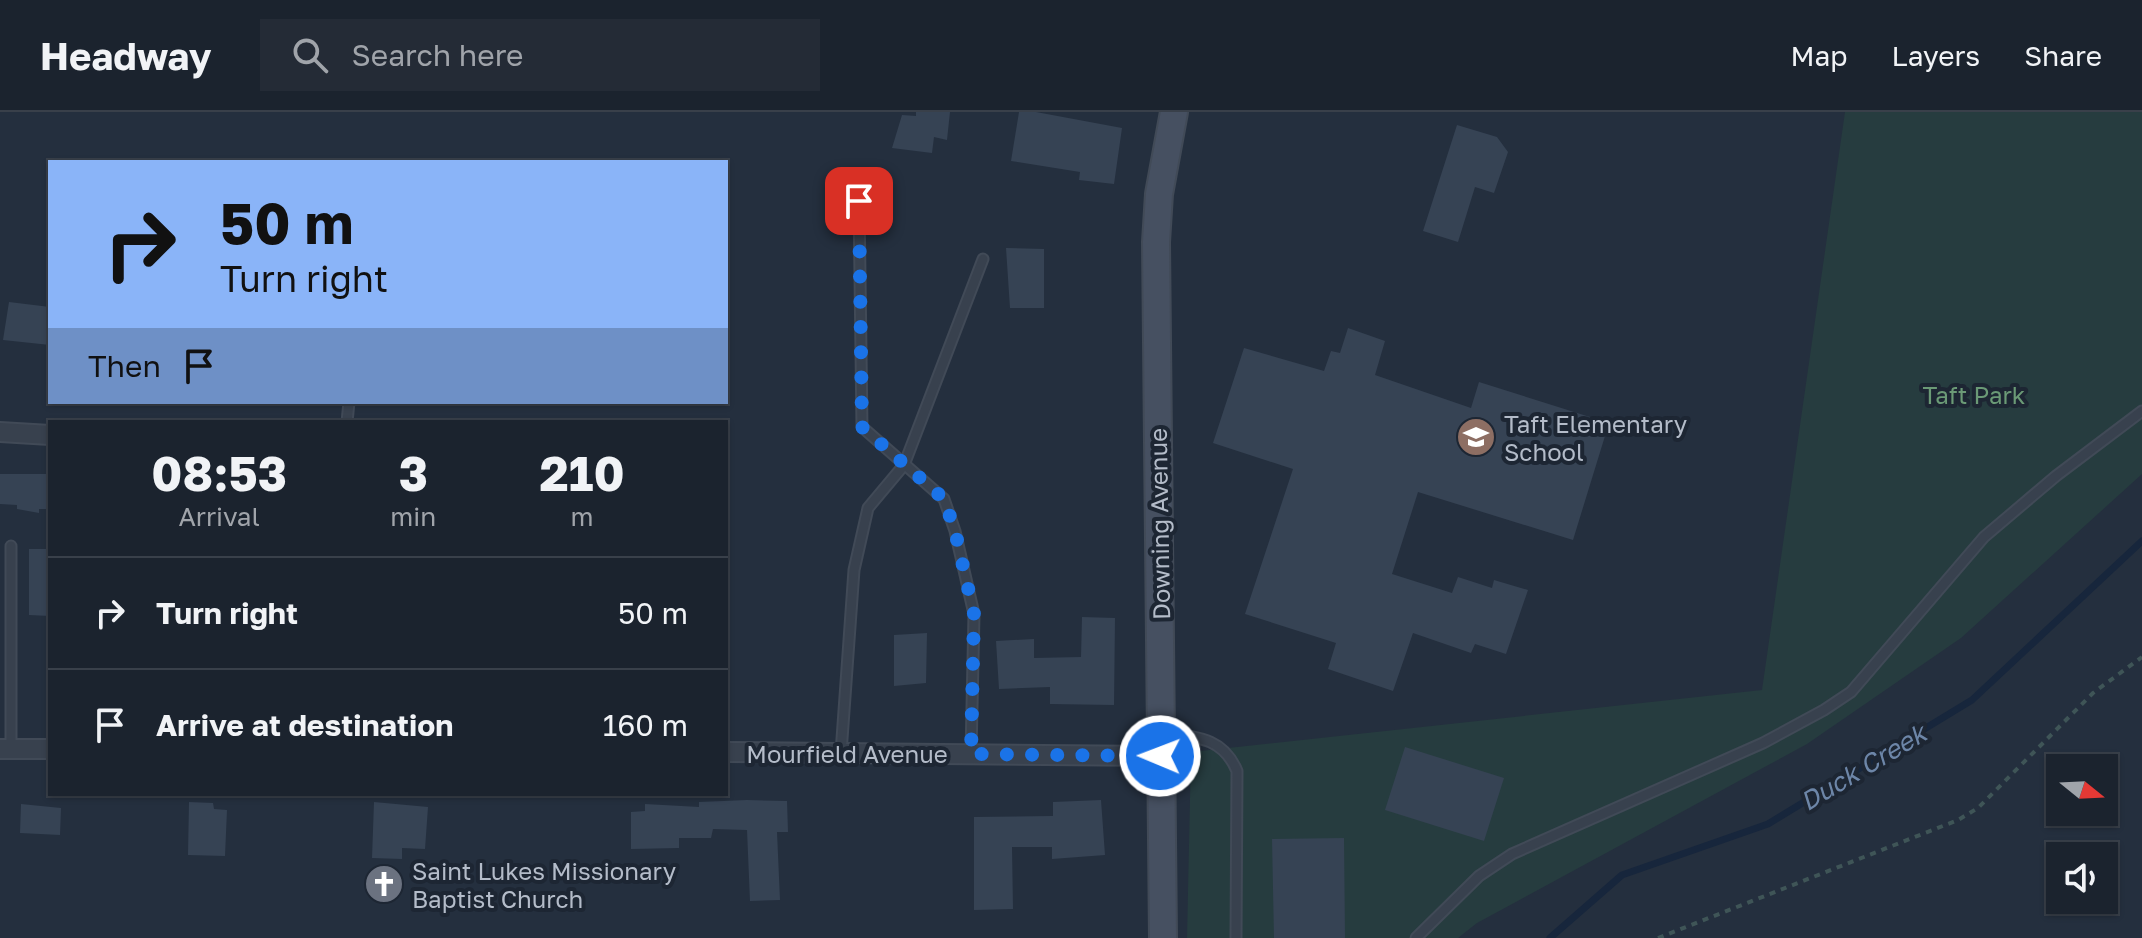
<!DOCTYPE html>
<style>
:root{--surface:#1b232e;--page:#242b36;--text:#f1f3f6;--muted:#a0a4aa;--line:#39404a}
body{margin:0;font-family:"Golos Text",sans-serif;background:var(--page);color:var(--text);height:100vh;display:flex;flex-direction:column;font-size:30px;white-space:nowrap}
*{box-sizing:border-box;margin:0}
p{font-size:26px;color:var(--muted)}
.icon{flex:none;width:44px;height:44px;fill:none;stroke:currentColor;stroke-width:2;stroke-linecap:round;stroke-linejoin:round}
.map{position:relative;flex:1;overflow:hidden}
.sheet{position:absolute;left:48px;top:308px;width:680px;height:376px;display:flex;flex-direction:column;background:var(--surface);border-radius:0px;box-shadow:0 2px 6px #0004,0 0 0 2px var(--line)}
.sheet>*{flex:none}
.hud{position:absolute;left:48px;top:48px;width:680px;height:244px;border-radius:0px;box-shadow:0 2px 6px #0004,0 0 0 2px var(--line);background:#8ab4f8;color:#111;overflow:hidden}
.needle{width:52px;rotate:108deg}
.tools{position:absolute;left:2046px;top:642px;display:grid;gap:16px}
.tools a{display:grid;place-items:center;width:72px;height:72px;border-radius:0px;background:var(--surface);box-shadow:0 2px 6px #0004,0 0 0 2px var(--line);font-size:40px}
.pin{position:absolute;display:grid;place-items:center;width:68px;height:68px;color:#fff;margin:-34px;border-radius:16px;box-shadow:0 4px 12px #0006}
.me{position:absolute;width:88px;margin:-44px;rotate:271deg;stroke-linejoin:round;filter:drop-shadow(0 0 6px #0008)}
.turn{display:flex;align-items:center;gap:28px;height:168px;padding:0 40px;font-size:36px}
.turn .icon{width:104px;height:104px;stroke-width:2.5}
.turn b{display:block;font-size:56px;line-height:68px}
.then{display:flex;align-items:center;height:76px;padding:0 40px;background:#0003;gap:16px;font-size:30px}
.eta{display:flex;justify-content:space-evenly;align-items:center;height:136px;text-align:center}
.eta b{font-size:48px;font-weight:700;line-height:56px}
ul{padding:0;list-style:none}
li{display:flex;align-items:center;gap:24px;height:112px;padding:0 40px;border-top:2px solid var(--line)}
li div{flex:1}
li b{display:block;font-size:30px}
li em{font-style:normal}
header{display:flex;align-items:center;gap:48px;box-sizing:border-box;height:112px;padding:0 40px;background:var(--surface);border-bottom:2px solid var(--line)}
header strong{font-size:38px}
nav{display:flex;gap:44px;margin-inline-start:auto;font-size:28px}
.search{width:560px;height:72px;background:var(--page);display:flex;align-items:center;gap:20px;box-sizing:border-box;padding:0 28px;border-radius:0px;color:var(--muted);font-size:30px}
.map>svg:first-child{display:block}
.green{fill:#263c3f}
.lines{fill:none;stroke-linecap:round;stroke-linejoin:round}
.stream{stroke:#17263c;stroke-width:7}
.building{fill:#364354}
.lane-casing{stroke:#414a57;stroke-width:13}
.street-casing{stroke:#414a57;stroke-width:22}
.secondary-casing{stroke:#414a57;stroke-width:30}
.path{stroke:#3f5557;stroke-width:4;stroke-dasharray:6 6;stroke-linecap:butt}
.lane{stroke:#38414e;stroke-width:9}
.street{stroke:#38414e;stroke-width:18}
.secondary{stroke:#465061;stroke-width:26}
.route{stroke:#1a73e8;stroke-width:14;stroke-dasharray:0 25.2}
.labels{text-anchor:middle;dominant-baseline:central;stroke-width:8;stroke-linejoin:round;paint-order:stroke}
.park-label{font-size:24px;fill:#6b9a76;stroke:#1d2633}
.poi-label{font-size:24px;fill:#b4bcc9;stroke:#1d2633;text-anchor:start}
.street-label{font-size:24px;fill:#b4bcc9;stroke:#1d2633}
.water-label{font-size:26px;font-style:italic;fill:#6d86a8;stroke:#1d2633}
</style>
<header>
<strong>Headway</strong>
<div class="search"><svg class="icon" aria-label="search" viewBox="0 0 24 24"><circle cx="10" cy="10" r="6"/><path d="M15 15l6 6"/></svg>Search here</div>
<nav><a>Map</a><a>Layers</a><a>Share</a></nav>
</header>
<div class="map">
<svg width="2142" height="826" viewBox="0 0 2142 826">
<rect width="100%" height="100%" fill="#242f3e"/>
<path class="green" d="M1845,0H2142V362L1961,526L1807,632L1477,811L1458,826H1187L1191,640L1762,578Z"/>
<g class="lines">
<path class="stream" d="M1550,826L1622,763L1768,712L1972,588L2142,429"/>
</g>
<path class="building" d="M916,0H950L947,28L934,25L932,41L892,36L902,3L916,4Z
M1019,0H1036L1122,16L1114,72L1079,68L1080,60L1011,49Z
M1457,13L1497,25L1508,40L1494,81L1475,75L1458,130L1423,119Z
M1006,136L1044,137V196H1010Z
M9,190L50,195V233L3,228Z
M1348,216L1385,229L1375,263L1471,296L1479,270L1609,311L1573,428L1418,380L1392,462L1452,481L1458,465L1492,476L1494,468L1528,478L1506,542L1475,532L1471,541L1413,521L1393,579L1328,557L1336,531L1245,502L1293,357L1213,331L1244,236L1324,259L1331,239L1340,241Z
M0,362H50V397H39V401L17,397V393L0,392Z
M29,437H50V504L29,503Z
M1082,505L1115,506L1114,593L1050,592V575L999,577L996,529L1034,527V546L1081,545Z
M927,521L926,571L894,574V523Z
M1405,635L1504,666L1484,729L1385,698Z
M747,688L787,689L788,720H777L780,788L750,789L747,718L713,717L711,726H679V736L631,737V700L645,699V692L699,695V690Z
M1101,688L1105,743L1052,747V735H1012L1013,797L974,798V705L1053,704V690Z
M189,690L213,691L214,697L227,698L225,744L188,743Z
M374,690L428,695L425,737L402,736V747L372,746Z
M21,692L61,696L60,723L20,721Z
M1344,726L1345,826H1274L1272,727Z"/>
<g class="lines">
<defs>
<path id="lane" d="M859,89L862,315L944,387L955,419L974,502L971,642
M347,310L349,290
M1164,621C1196,625 1223,625 1237,659L1236,826
M11,637V434
M841,641L854,458L868,396L904,353L983,147
M1416,826L1479,764L1512,742L1763,631L1824,598L1851,580L1984,425L2056,364L2142,299"/>
<path id="street" d="M0,320L50,323
M0,637H50
M726,640L1160,644"/>
<path id="secondary" d="M1163,826L1156,130L1159,82L1174,0"/>
</defs>
<use href="#lane" class="lane-casing"/>
<use href="#street" class="street-casing"/>
<use href="#secondary" class="secondary-casing"/>
<path class="path" d="M1658,826L1958,708L1978,696L2093,581L2142,545"/>
<use href="#lane" class="lane"/>
<use href="#street" class="street"/>
<use href="#secondary" class="secondary"/>
</g>
<g class="lines">
<path class="route" d="M859,89L862,315L944,387L955,419L974,502L971,642L1160,644"/>
</g>
<defs>
<symbol id="school-disc" viewBox="-11 -11 22 22"><circle r="9.5" fill="#8d6e63" stroke="#1d2633"/><path d="M0-5L7-2L0 1L-7-2ZM-4 1L0 2.5L4 1V4Q0 6-4 4Z" fill="#fff"/></symbol>
<symbol id="church-disc" viewBox="-11 -11 22 22"><circle r="9.5" fill="#6b7280" stroke="#1d2633"/><path d="M-1.2-6h2.4v3.5h3.3v2.4h-3.3V6h-2.4V-.1h-3.3v-2.4h3.3Z" fill="#fff"/></symbol>
</defs>
<g fill-rule="evenodd">
<use href="#school-disc" x="1454" y="303" width="44" height="44"/>
<use href="#church-disc" x="362" y="750" width="44" height="44"/>
</g>
<g class="labels">
<g class="park-label">
<text x="1974" y="282">Taft Park</text>
</g>
<g class="poi-label">
<text x="1504" y="311">Taft Elementary<tspan x="1504" dy="28">School</tspan></text>
<text x="412" y="758">Saint Lukes Missionary<tspan x="412" dy="28">Baptist Church</tspan></text>
</g>
<g class="street-label">
<text transform="translate(1159 412) rotate(-91)">Downing Avenue</text>
<text x="847" y="641">Mourfield Avenue</text>
</g>
<g class="water-label">
<text transform="translate(1863 655) rotate(-31)">Duck Creek</text>
</g>
</g>
</svg>
<div class="tools">
<a><svg class="needle" viewBox="-14 -14 28 28"><path d="M0-13l5 13h-10z" fill="#e53935"/><path d="M0 13l5-13h-10z" fill="#a0a4aa"/></svg></a>
<a><svg class="icon" aria-label="sound" viewBox="0 0 24 24"><path d="M4 9h4l5-4v14l-5-4H4zM17 9q2 3 0 6"/></svg></a>
</div>
<div class="pin" style="left:859px;top:89px;background:#d93025"><svg class="icon" aria-label="arrive" viewBox="0 0 24 24"><path d="M6 21V4h12l-3 4 3 4H6"/></svg></div>
<svg class="me" style="left:1160px;top:644px" viewBox="-20 -20 40 40"><circle r="17" fill="#1a73e8" stroke="#fff" stroke-width="3"/><path d="M0-11L8 9 0 5-8 9z" fill="#fff"/></svg>
<div class="hud">
<div class="turn"><svg class="icon" aria-label="right" viewBox="0 0 24 24"><path d="M7 20v-9h11M14 6l5 5-5 5"/></svg><div><b>50 m</b>Turn right</div></div>
<div class="then">Then<svg class="icon" aria-label="arrive" viewBox="0 0 24 24"><path d="M6 21V4h12l-3 4 3 4H6"/></svg></div>
</div>
<section class="sheet">
<div class="eta">
<div><b>08:53</b><p>Arrival</p></div>
<div><b>3</b><p>min</p></div>
<div><b>210</b><p>m</p></div>
</div>
<ul>
<li><svg class="icon" aria-label="right" viewBox="0 0 24 24"><path d="M7 20v-9h11M14 6l5 5-5 5"/></svg><div><b>Turn right</b></div><em>50 m</em></li>
<li><svg class="icon" aria-label="arrive" viewBox="0 0 24 24"><path d="M6 21V4h12l-3 4 3 4H6"/></svg><div><b>Arrive at destination</b></div><em>160 m</em></li>
</ul>
</section>
</div>
